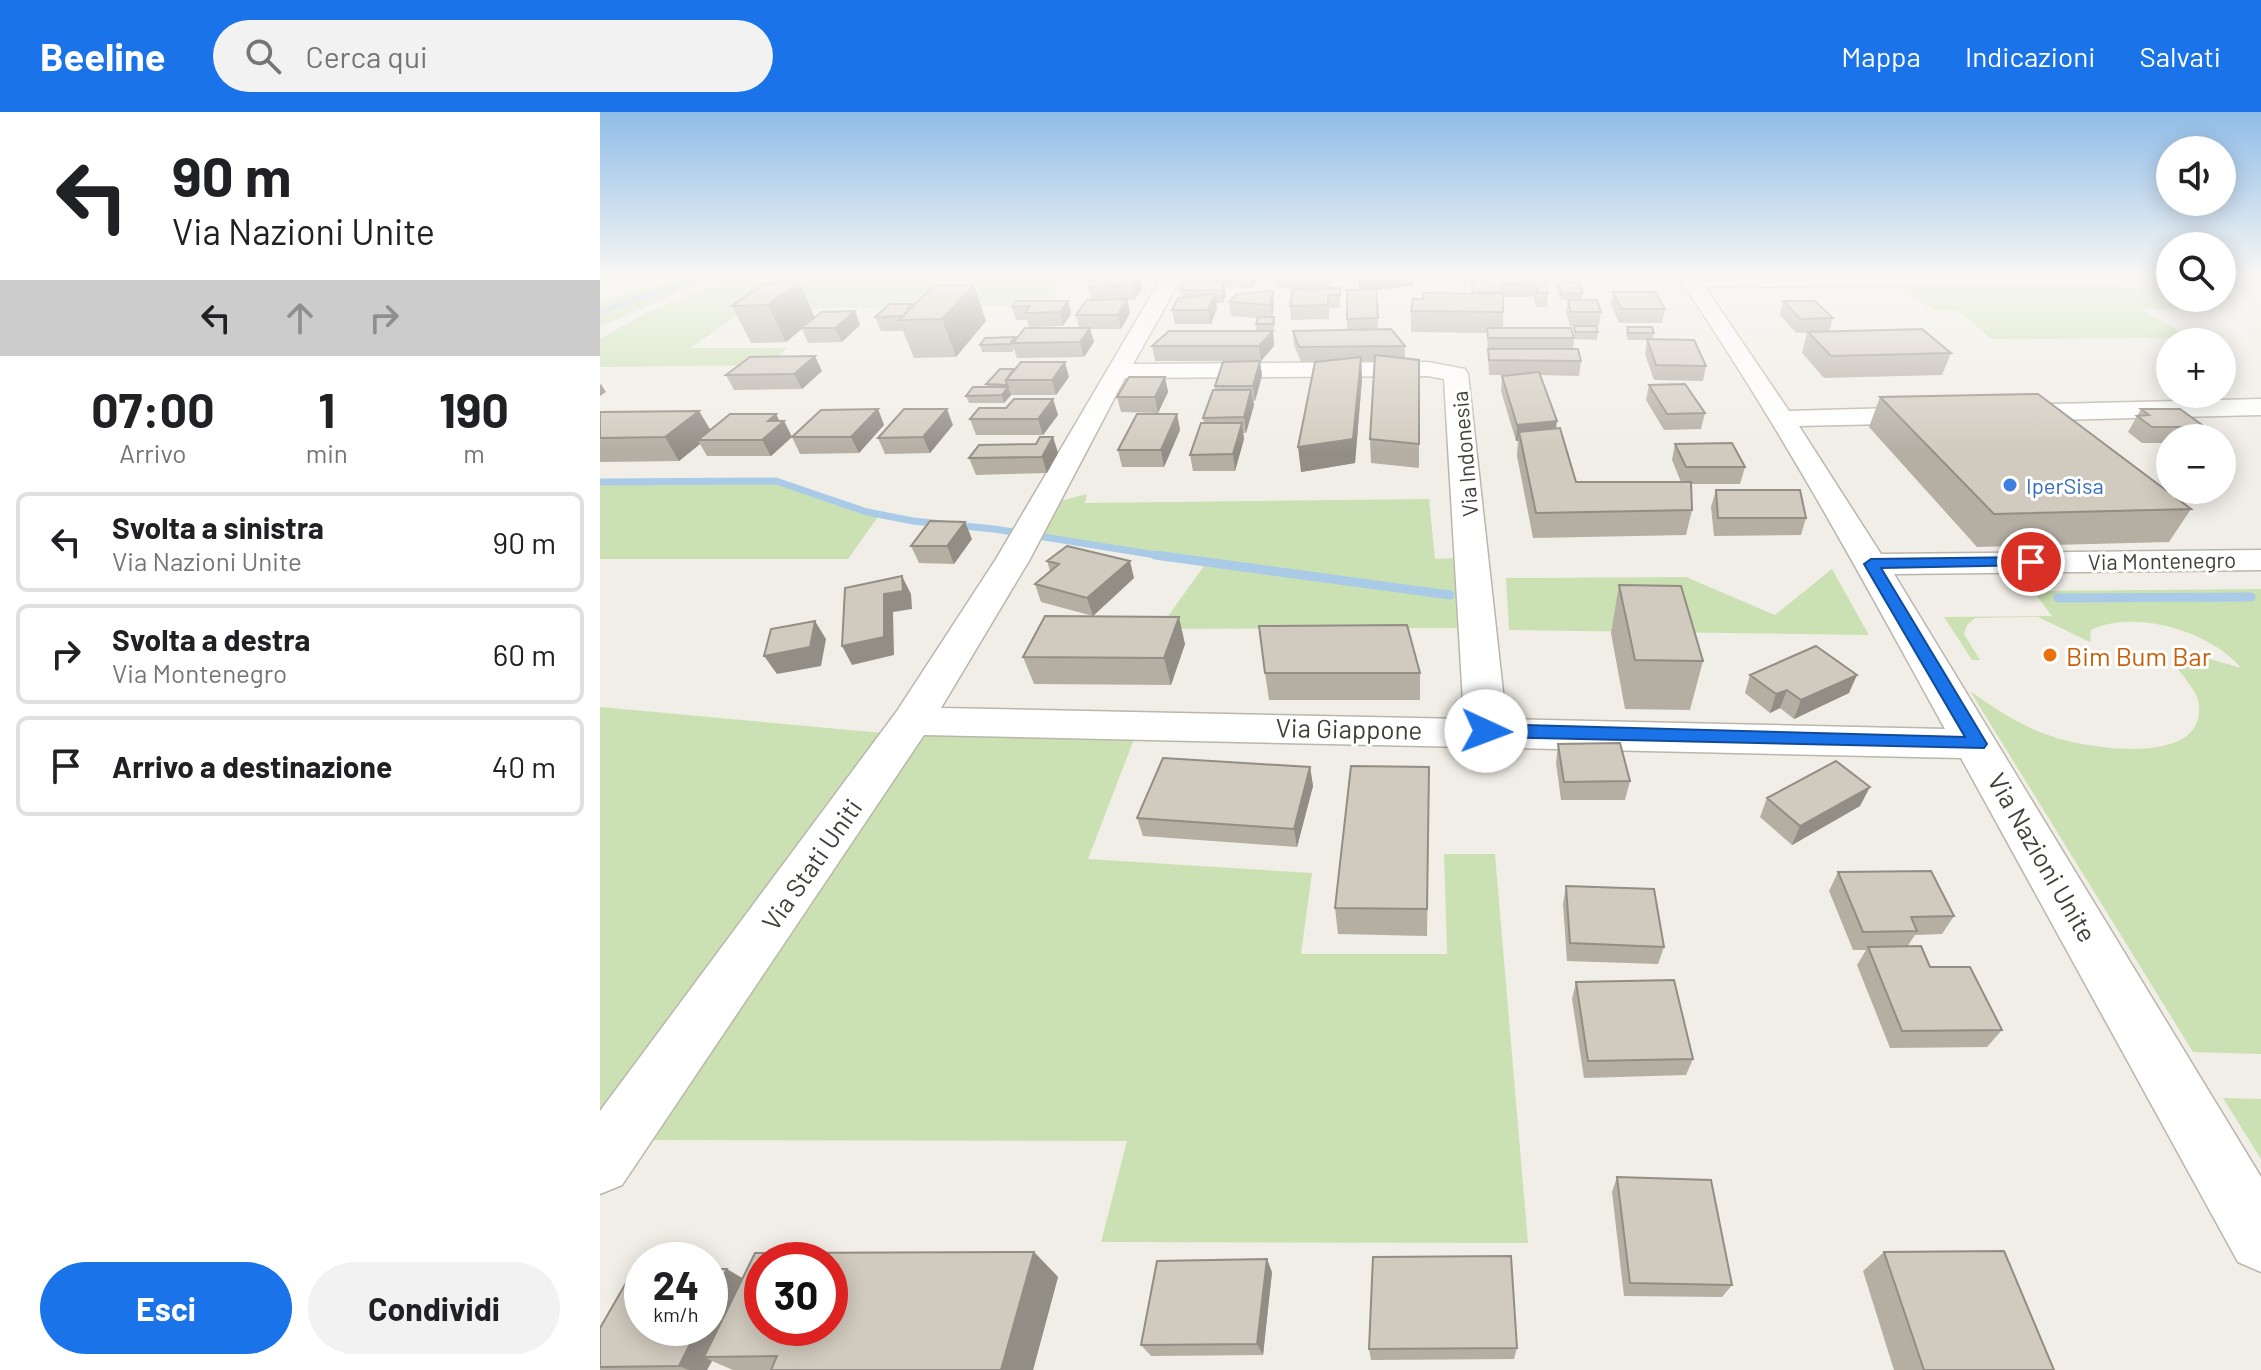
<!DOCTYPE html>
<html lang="it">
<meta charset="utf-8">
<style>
:root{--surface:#fff;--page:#f2f2f2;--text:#202124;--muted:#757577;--line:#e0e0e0;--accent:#1a73e8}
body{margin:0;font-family:Barlow,sans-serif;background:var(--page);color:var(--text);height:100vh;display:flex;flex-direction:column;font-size:30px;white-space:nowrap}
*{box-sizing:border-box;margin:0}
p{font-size:26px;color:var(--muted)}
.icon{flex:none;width:44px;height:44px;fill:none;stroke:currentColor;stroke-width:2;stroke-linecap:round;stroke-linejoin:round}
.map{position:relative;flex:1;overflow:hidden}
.details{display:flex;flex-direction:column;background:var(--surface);width:600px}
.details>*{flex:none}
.hud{background:#fff;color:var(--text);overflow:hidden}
.controls{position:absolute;left:1556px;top:24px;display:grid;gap:16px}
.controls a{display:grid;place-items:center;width:80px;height:80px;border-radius:50%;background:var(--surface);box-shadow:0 4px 20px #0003;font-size:40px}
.speed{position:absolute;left:24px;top:1130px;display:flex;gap:16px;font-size:40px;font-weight:700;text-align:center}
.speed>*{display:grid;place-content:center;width:104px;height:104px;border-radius:50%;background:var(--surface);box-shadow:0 4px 20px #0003;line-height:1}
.speed small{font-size:20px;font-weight:400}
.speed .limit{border:12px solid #d22;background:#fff;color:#111}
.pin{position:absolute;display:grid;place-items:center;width:68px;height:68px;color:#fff;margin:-34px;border:4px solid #fff;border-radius:50%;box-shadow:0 2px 8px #0007}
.me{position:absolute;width:88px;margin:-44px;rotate:92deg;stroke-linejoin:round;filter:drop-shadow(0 0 6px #0008)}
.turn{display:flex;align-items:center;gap:28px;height:168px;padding:0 40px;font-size:36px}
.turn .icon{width:104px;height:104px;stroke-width:2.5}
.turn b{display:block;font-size:56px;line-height:68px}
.lanes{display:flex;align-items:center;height:76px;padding:0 40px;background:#0003;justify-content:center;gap:40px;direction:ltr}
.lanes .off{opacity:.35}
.eta{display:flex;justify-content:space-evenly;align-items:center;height:136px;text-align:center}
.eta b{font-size:48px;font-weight:700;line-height:56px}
.button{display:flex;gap:16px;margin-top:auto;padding:16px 40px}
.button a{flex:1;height:92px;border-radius:48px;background:var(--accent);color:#fff;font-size:32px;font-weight:700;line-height:92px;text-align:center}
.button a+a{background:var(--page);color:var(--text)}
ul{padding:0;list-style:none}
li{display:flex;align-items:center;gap:24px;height:100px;margin:0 16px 12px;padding:0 24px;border:4px solid var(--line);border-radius:12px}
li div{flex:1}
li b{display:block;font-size:30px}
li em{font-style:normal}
header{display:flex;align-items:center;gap:48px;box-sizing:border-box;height:112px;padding:0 40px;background:var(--accent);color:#fff}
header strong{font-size:38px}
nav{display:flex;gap:44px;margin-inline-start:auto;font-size:28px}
.search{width:560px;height:72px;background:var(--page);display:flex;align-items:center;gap:20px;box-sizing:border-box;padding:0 28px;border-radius:44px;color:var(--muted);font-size:30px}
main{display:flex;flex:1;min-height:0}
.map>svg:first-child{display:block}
.green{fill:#cbe1b4}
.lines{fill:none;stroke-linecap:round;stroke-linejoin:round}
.stream-far2{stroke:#aacbe7;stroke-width:5}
.stream-far1{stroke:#aacbe7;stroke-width:7}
.stream{stroke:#aacbe7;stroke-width:9}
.minor-casing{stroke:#bbb6aa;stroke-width:3}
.minor{fill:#fff;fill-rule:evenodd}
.wall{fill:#b4aea3}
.shaded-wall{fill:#928d85}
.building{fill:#d1cabe;stroke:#928d85;stroke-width:2;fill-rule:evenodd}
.route{fill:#1a73e8;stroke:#114b97;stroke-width:2}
.shop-dot{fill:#3f7fe0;stroke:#fff;stroke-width:3}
.food-dot{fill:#e8710a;stroke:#fff;stroke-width:3}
.labels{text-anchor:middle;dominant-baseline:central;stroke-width:6;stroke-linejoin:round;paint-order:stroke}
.far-street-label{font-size:22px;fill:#433f37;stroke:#fff}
.far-shop-label{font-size:22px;fill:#366cbe;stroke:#fff;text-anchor:start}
.food-label{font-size:26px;fill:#c56008;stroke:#fff;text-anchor:start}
.street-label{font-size:26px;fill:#433f37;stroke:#fff}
</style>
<header>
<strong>Beeline</strong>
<div class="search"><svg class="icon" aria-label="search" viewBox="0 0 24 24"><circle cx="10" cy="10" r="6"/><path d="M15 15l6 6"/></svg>Cerca qui</div>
<nav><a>Mappa</a><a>Indicazioni</a><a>Salvati</a></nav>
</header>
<main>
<section class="details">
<div class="hud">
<div class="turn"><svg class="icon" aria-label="left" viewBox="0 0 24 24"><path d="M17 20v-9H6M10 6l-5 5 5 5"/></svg><div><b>90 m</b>Via Nazioni Unite</div></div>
<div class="lanes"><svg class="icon" aria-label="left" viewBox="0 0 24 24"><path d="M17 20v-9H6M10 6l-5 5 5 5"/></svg><svg class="icon off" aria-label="ahead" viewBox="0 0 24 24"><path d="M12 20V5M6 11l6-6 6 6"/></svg><svg class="icon off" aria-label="right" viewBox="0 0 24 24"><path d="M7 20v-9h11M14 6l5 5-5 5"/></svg></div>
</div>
<div class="eta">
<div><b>07:00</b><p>Arrivo</p></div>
<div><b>1</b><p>min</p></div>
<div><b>190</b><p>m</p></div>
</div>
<ul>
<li><svg class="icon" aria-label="left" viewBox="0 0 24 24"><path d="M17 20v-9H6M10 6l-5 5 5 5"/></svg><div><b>Svolta a sinistra</b><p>Via Nazioni Unite</p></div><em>90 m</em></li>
<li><svg class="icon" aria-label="right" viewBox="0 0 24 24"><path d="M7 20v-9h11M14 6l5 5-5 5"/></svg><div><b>Svolta a destra</b><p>Via Montenegro</p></div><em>60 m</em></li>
<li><svg class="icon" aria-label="arrive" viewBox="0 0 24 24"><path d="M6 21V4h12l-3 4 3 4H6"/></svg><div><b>Arrivo a destinazione</b></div><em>40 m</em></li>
</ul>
<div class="button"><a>Esci</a><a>Condividi</a></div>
</section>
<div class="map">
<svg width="1661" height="1258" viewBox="0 0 1661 1258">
<rect width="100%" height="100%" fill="#f1eee7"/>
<path class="green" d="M77,165H112L0,215V191Z
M124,168L465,169L446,193L166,197L138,203L90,236H187L168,253L0,255V227L44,202Z
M1553,174L1570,182L1582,197H1541L1591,226L1391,227L1359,199L1333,198L1299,175Z
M150,367L176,369L280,402L248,447H0V370Z
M487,382L485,391L829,387L835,447L855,446L857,516L559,517L606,451L440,423L456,390Z
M1232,457L1269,523L909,518L906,466L1086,465L1175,503Z
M1661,477V942L1593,940L1370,579C1396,597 1420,614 1451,624C1484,636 1604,656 1599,594C1599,582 1585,567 1578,557L1581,549L1603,545L1641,556C1610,519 1535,497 1491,518L1490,530L1438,505L1375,506L1367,513L1364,522L1380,548H1372L1344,505L1452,504L1433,479Z
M0,595L283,621L0,1013Z
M313,621L536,622L488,747L712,761L701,842H847L844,742H895L928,1131L501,1130L527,1029L46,1028Z
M1623,986L1661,987V1047Z"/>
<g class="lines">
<path class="stream-far2" d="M0,200L102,165"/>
<path class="stream-far1" d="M0,370L176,369L267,400L313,409L394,417L568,445"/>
<path class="stream" d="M555,443L850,483
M1458,486L1651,485"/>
<defs>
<path id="minor" d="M562,165H582L533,252L828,250L865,257L868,262L906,607L1345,617C1261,464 1177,309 1078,165H1535L1525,171L1105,175L1189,299L1328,295L1337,297L1341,303L1337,309L1328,311L1199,314L1281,442L1661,438V458L1294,462L1661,1065V1160L1638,1150L1361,646L324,623L22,1073L0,1082V999L297,599L396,447ZM828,264L844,267L864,607L341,596L430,447L525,266Z
M1661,287V303L1406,309L1393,301L1406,293Z"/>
</defs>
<use href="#minor" class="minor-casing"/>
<use href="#minor" class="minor"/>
</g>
<path class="wall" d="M299,165H337L299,166Z
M394,165H437L436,167H395Z
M494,165H553H540L542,176L535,188H527L530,201L521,217H490L494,230L484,245L417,246L414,237L412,240H382L380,233L415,225L416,227L479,216L476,203L491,188L488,175Z
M616,165H658V167L652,176L625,175L626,183L623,191H616L617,196L611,212H575L572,198L582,186L580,178L617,170Z
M674,165H731V176H740V196H729V207L691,208L690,194L693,177L675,175Z
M852,165H911V167L931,166L930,165H966L956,166V169H945L948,181L947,195H936L934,185H903V216L974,226L973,237L981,249L979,264L940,263L956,316L976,370H1081L1072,348L1075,332L1145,355L1140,372H1091L1092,398L1086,423L933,426L917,344L918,329H916L901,279L902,264L907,263H889L887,221L811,220V199L823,187L871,182L872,171L853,169Z
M1009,165H1042V168L1014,170Z
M199,170L215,206L255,199L260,213L242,230L208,231L202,217L186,230L151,231L132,194Z
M957,171L983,181L982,188L1001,200L999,214H993L998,220L997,228L974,227V214H970L966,201L968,188H961L956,177Z
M813,174L776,178L778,217L805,234V246L819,248V356L771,351L770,327L775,249H761L762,267L755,351L701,360L717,250H701L694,233L693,219L747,218V178Z
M1013,180L1065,197L1062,211H1019L1011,193Z
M468,189L471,202L463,214L429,215L427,208H416L412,195Z
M1183,189L1233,206L1229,220L1351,241L1342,263L1224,266L1202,241L1207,221H1196L1180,203Z
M629,190L674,192L672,205H674L675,212L673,219L674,234L661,249H555L552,234L656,219V212L658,206L631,204Z
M312,192L313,194L386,209L356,245L314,246L303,219H281L275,205Z
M1027,215L1054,221L1053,227L1106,254L1103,269L1054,268L1045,242L1047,228H1028L1026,222Z
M660,249L662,264L655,289H653L654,293L646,321H643L644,327L635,359H593L590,343L604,311L603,306L615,278V274Z
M400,257L469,265L456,283H411L410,280L411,283L404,291H369L366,284L387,275L386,272Z
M222,259L202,277L134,278L126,263Z
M565,265L568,280L558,301L521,300L517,285Z
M1049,273L1105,301L1101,317L1064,318L1046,288Z
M1280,285L1591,397L1569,430L1377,435L1269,315Z
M453,287L458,303L443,323H376L370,307Z
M278,297L284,313L259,341L200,342L192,325Z
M1541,297L1605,315L1598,326H1570V331H1542L1528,320Z
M99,299L110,318L176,302L179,309H184L192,325L171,344H107L100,332L79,349L0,350V300Z
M577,302L580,318L564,355H522L518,338Z
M353,313L330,341L285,342L278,326Z
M453,325L458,341L447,361L376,363L369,346L436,332Z
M1116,378L1206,406L1201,423L1114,424L1111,395Z
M372,427L354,452L319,451L311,434Z
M447,449L534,466L493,504L441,490L435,472L450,459Z
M1019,473L1103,549L1090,598L1025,597L1011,521Z
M585,532L571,573L434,572L423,545Z
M665,561H820V588H669Z
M1150,563L1249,581L1194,607L1180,596L1170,601L1145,581Z
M958,632L1030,669L1025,688H961L956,651Z
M710,655L713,674L697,735L543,724L537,706Z
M829,683L827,824L738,822L735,796Z
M1167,686L1260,694L1192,733L1160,705Z
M1238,760L1354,804L1342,822L1315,823L1307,835L1402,918L1387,935L1290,936L1257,853L1266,838H1253L1229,779Z
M966,774L1064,835L1058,852L967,849L963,792Z
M976,870L1093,947L1086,963L984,966L972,887Z
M1017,1065L1132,1173L1122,1185L1024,1184L1012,1080Z
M434,1140L458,1165L433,1258H133L112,1249L107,1258H0V1216Z
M1284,1140L1454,1258H1294L1263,1159Z
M672,1160L663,1243L551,1244L541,1233Z
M917,1236L914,1247L771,1248L769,1237Z"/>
<path class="shaded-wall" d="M538,165H540L542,176L535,188L532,174Z
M651,165H658V167L652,176Z
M779,165H813V174L759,180L758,167Z
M624,169L626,183L623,191L621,178Z
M199,170L215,206L186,230L168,193Z
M374,173L386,209L356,245L342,207Z
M673,179L674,192L672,206L670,193Z
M615,182L617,196L611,212L608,198Z
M527,187L530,201L521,217L518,203Z
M468,189L471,202L463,214L460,200Z
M255,199L260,213L242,230L235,216Z
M490,216L494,230L484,245L480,230Z
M673,219L674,234L661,249L659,234Z
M215,244L222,259L202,277L194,262Z
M761,245L762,267L755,351L701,360L698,335Z
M660,249L662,264L655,289L653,274Z
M465,250L469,265L456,283L452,268Z
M565,265L568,280L558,301L555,285Z
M1,272L6,280L0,284V273Z
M408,275L411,283L404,291L402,283Z
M651,278L654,293L646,321L644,305Z
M453,287L458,303L443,323L438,307Z
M278,297L284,313L259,341L251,325Z
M347,297L353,313L330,341L323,325Z
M99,299L113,322L98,328L100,332L79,349L65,325Z
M176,302L181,312L184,309L192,325L171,344L162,328L168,309Z
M577,302L580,318L564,355L561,338Z
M957,309L955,325L919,320L918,329H916L917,313Z
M642,311L644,327L635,359L633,342Z
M453,325L458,341L447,361L442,345Z
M365,410L372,427L354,452L347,434Z
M530,449L534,466L493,504L487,486Z
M302,464L311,482L312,497L293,500L294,543L252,553L242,534L284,482Z
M579,505L585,532L571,573L564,546Z
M215,509L226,527L221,554L177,562L164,544Z
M1257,563L1249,581L1194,607L1201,588Z
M1187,578L1180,596L1170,601L1176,582Z
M710,655L713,674L697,735L694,717Z
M1270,675L1260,694L1192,733L1200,714Z
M434,1140L458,1165L433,1258H401Z
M667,1147L672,1160L663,1243L657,1232Z
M127,1157L149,1170L104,1245L112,1249L107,1258H89L79,1254L98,1216H110V1192Z"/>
<path class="building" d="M494,165H538L532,174L488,175Z
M707,165H730V167Z
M759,165H779L758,167Z
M944,166L948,181H938L935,172H901L902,180H873L872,168Z
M624,169L621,178H580L584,170Z
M199,170L168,193L132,194L165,171Z
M978,170L983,181L962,182L957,171Z
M335,173H374L342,207L299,208Z
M740,176V183H728V193L690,194L693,177Z
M747,178H776L778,206L747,207Z
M673,179L670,193L629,190L637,182Z
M1013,180H1055L1065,197H1021Z
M824,181L903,182V200L811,199L813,187H823Z
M615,182L608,198H572L578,186Z
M527,187L518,203H476L487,188Z
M968,188H997L1001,200H971Z
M416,189H468L460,200L425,201L430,194L412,195Z
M1183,189H1215L1233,206L1200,207Z
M290,192H312L308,196H311L303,204L275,205Z
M255,199L235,216H201L222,200Z
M658,205H674L673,212H656Z
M974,214H996L998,220H975Z
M1027,215H1052L1054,221H1029Z
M425,216H490L480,230L413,231Z
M887,216H971L974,226H888Z
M791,217L805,234L699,235L693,219Z
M1322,217L1351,241L1231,244L1208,220Z
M569,219H673L659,234H552Z
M415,225L410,232L380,233L385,226Z
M1047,227L1094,228L1106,254L1056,253Z
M888,237H978L981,249L889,248Z
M775,243L819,248V332L770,327Z
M215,244L194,262L126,263L150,245Z
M761,245L753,327L698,335L715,250Z
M660,249L653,274H615L623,250Z
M421,250H465L452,268H406Z
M400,257H414L406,268L407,273L386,272Z
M939,260L957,309L917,313L902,264Z
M529,265H565L555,285H517Z
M1085,272L1105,301L1067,302L1049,273Z
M373,275H408L402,283L366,284Z
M613,278H651L644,305L603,306Z
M1438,282L1591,397L1394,402L1280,285Z
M414,287H453L438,307H370L379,296H406Z
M278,297L251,325H192L221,298Z
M304,297H347L323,325L278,326Z
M1541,297H1580L1605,315H1552L1537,304L1549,303Z
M99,299L65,325L0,326V300Z
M130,302H176L168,309H184L162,328H98Z
M537,302H577L561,338H518Z
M601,311H642L633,342L590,343Z
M960,316L976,370H1091L1092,398L936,401L919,320Z
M440,325H453L442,345L369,346L379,333L436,332Z
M1132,331L1145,355H1086L1075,332Z
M1116,378H1200L1206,406H1118Z
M330,409L365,410L347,434H311Z
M467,434L530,449L487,486L435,472L459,452L447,449Z
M302,464L303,479L284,482V525L242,534L245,476Z
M1019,473L1081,474L1103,549L1035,548Z
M445,504L579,505L564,546L423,545Z
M215,509L210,535L164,544L171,517Z
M807,513L820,561H665L659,514Z
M1216,534L1257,563L1201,588L1187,578L1176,582L1150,563Z
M1020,631L1030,669L964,670L958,632Z
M563,646L710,655L694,717L537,706Z
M1236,649L1270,675L1200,714L1167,686Z
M751,654L829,655L827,797L735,796Z
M1331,759L1354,804L1311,805L1317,819L1263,820L1238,760Z
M966,774L1054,777L1064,835L970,831Z
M1321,834L1330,855H1370L1402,918L1302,919L1268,835Z
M1074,868L1093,947L988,949L976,870Z
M1017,1065L1111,1068L1132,1173L1030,1171Z
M1404,1139L1454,1258H1324L1284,1140Z
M434,1140L401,1258H171L177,1244L104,1245L155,1141ZM162,1148H230V1216H162Z
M911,1144L917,1236L769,1237L773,1145Z
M667,1147L657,1232L541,1233L557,1149Z
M34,1157H42V1216H98L79,1254L0,1255V1216Z
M110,1157H127L110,1192Z"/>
<linearGradient id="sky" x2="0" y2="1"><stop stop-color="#8fbde8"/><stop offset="0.48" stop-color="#f9f7f4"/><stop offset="1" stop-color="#f9f7f4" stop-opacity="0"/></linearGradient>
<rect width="1661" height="341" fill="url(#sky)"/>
<path class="route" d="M1431,445L1438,450L1436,453L1281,456L1387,632L1384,636L886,625L877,619L886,612L1365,625L1264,452L1271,447Z"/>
<circle class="shop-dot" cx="1410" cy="373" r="8"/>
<circle class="food-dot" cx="1450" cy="543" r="8"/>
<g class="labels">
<g class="far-street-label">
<text transform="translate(864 342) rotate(-95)">Via Indonesia</text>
<text transform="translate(1562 448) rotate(-1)">Via Montenegro</text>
</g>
<g class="far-shop-label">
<text x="1426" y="373">IperSisa</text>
</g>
<g class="food-label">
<text x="1466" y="543">Bim Bum Bar</text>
</g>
<g class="street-label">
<text transform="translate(749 616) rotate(1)">Via Giappone</text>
<text transform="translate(1443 745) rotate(60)">Via Nazioni Unite</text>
<text transform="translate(211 752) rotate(-55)">Via Stati Uniti</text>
</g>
</g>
</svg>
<div class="controls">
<a><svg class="icon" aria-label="sound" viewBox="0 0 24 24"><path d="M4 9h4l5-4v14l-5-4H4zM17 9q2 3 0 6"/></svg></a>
<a><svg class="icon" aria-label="search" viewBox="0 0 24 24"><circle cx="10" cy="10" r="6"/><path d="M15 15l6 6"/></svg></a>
<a>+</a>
<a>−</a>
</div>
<div class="speed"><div>24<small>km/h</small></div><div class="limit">30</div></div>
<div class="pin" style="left:1431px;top:450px;background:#d93025"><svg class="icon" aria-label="arrive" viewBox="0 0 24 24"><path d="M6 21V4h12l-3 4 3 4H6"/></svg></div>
<svg class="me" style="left:886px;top:619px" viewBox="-20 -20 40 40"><circle r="19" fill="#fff"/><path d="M0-13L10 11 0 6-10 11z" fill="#1a73e8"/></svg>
</div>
</main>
